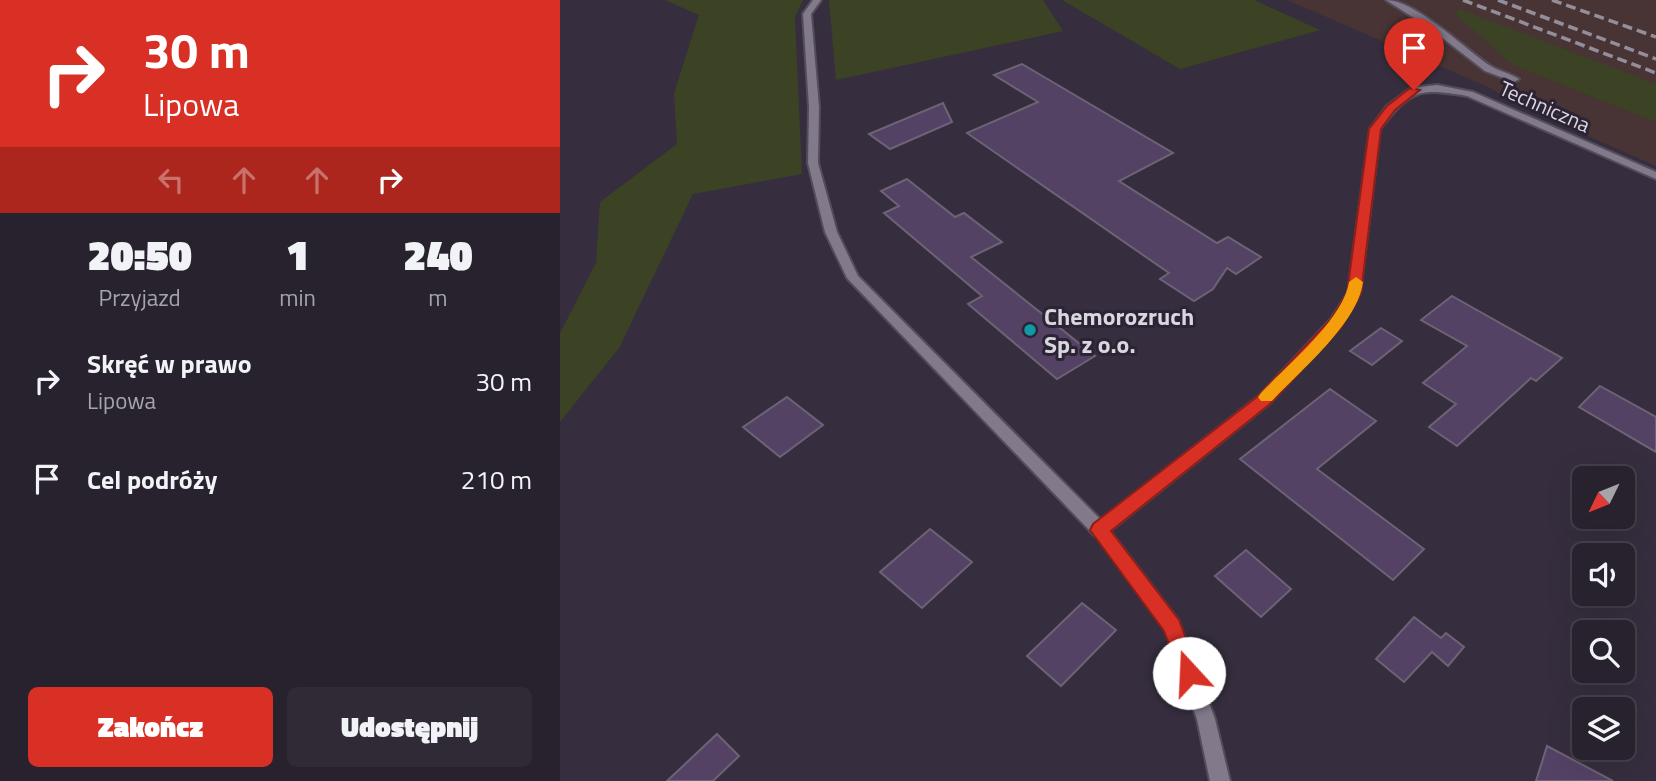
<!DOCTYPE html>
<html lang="pl">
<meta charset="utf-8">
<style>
:root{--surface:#28222e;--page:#302a36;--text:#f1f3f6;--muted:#a5a4aa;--line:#443f4a;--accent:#d93025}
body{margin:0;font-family:"Titillium Web",sans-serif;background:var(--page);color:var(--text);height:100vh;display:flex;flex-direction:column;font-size:26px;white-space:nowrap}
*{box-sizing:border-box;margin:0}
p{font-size:23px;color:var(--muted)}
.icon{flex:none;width:38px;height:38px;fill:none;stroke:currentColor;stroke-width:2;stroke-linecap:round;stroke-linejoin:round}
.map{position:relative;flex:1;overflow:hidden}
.details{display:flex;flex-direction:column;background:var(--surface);width:560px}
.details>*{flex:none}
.guide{background:#d93025;color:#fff;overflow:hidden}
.needle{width:46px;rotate:227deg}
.fabs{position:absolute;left:1012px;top:466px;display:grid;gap:14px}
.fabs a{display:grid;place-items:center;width:63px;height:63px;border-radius:10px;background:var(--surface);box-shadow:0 7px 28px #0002,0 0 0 2px var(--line);font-size:35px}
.pin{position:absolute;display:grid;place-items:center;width:60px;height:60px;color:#fff;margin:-72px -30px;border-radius:50% 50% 50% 0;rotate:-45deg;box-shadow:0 0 7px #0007}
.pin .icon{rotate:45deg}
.me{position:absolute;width:77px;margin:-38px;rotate:340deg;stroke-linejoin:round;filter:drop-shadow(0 0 5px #0008)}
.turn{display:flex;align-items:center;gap:24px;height:147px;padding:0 28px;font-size:32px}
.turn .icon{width:91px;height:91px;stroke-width:2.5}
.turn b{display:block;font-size:49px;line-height:60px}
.lanes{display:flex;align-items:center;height:66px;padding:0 28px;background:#0003;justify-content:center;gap:35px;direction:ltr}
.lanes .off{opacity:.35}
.eta{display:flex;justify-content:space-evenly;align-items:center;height:119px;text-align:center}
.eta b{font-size:42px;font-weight:800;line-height:49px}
.primary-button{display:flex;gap:14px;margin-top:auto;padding:14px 28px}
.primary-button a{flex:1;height:80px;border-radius:10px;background:var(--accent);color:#fff;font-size:28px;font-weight:800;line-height:80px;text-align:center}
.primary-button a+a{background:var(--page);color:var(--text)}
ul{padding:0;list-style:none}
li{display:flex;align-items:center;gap:21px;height:98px;padding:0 28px}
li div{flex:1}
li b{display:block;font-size:26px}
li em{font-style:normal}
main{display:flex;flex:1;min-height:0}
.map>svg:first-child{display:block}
.industrial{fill:#483434}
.green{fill:#3c4224}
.building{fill:#544265;stroke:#6c6375;stroke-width:2}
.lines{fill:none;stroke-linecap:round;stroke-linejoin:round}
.lane-casing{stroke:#534c59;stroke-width:4}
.street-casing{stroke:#534c59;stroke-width:4}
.lane{fill:#82798b;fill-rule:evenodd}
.street{fill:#82798b;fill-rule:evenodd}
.rail{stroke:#948e9b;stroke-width:3.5;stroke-dasharray:10 5;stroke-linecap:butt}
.route{fill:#d93025;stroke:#8d1f18;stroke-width:2}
.slow{fill:#f59e0b}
.culture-dot{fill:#0f9aa8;stroke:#2c2434;stroke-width:2.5}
.labels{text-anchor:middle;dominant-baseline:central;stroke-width:6;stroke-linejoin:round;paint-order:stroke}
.far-street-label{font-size:21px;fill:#dad6e0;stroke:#2c2434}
.poi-label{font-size:24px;font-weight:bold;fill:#dad6e0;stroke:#2c2434;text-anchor:start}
</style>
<main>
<section class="details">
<div class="guide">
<div class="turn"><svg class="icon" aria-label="right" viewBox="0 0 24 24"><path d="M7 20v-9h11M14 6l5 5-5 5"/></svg><div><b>30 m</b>Lipowa</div></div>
<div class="lanes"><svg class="icon off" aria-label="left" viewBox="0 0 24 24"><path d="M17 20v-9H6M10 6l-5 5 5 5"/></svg><svg class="icon off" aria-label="ahead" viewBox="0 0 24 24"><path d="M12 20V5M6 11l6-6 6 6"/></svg><svg class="icon off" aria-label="ahead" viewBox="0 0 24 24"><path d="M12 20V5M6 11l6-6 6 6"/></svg><svg class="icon" aria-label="right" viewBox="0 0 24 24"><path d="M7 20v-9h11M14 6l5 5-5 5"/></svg></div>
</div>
<div class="eta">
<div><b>20:50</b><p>Przyjazd</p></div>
<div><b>1</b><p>min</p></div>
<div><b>240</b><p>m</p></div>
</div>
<ul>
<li><svg class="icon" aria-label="right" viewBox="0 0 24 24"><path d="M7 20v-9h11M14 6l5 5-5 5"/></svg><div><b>Skręć w prawo</b><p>Lipowa</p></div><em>30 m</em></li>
<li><svg class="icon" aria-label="arrive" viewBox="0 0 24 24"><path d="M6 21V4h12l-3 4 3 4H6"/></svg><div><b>Cel podróży</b></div><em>210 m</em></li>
</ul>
<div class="primary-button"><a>Zakończ</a><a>Udostępnij</a></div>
</section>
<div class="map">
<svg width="1096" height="781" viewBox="0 0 1096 781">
<rect width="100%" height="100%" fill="#362e3e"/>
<path class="industrial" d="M727,0H1096V166L970,110L926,86Z"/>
<path class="green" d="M105,0H243L235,17L242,174L133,194L59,348L0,422V333L36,263L40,202L117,144L114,93L139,15Z
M269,0H483L503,31L276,80Z
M502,0H694L760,30L620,69Z
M899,9L1096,84V122L953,65L896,15Z"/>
<path class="building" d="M462,64L613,153L559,181L657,243L668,237L701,257L676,274L667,268L653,289L634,301L600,279L609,273L407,133L478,102L434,75Z
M383,103L392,122L330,149L309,134Z
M347,179L395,217L404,213L442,242L411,257L535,356L497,379L408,304L422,296L324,213L339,206L321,191Z
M892,296L1002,358L976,381L971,378L897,446L869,427L896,404L863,383L907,346L861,320Z
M821,328L842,341L812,365L790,351Z
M1040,386L1096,417V452L1019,407Z
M770,389L816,421L757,469L864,549L833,580L680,459Z
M227,397L263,425L220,457L183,427Z
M370,529L412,562L362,608L320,572Z
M686,550L731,589L701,617L655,576Z
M522,603L556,630L501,686L467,656Z
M854,617L881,638L886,633L904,647L888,666L872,652L844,682L816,659Z
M157,734L179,756L153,781H107Z
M987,746L1053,781H976Z"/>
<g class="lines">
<defs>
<path id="lane" d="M253,0H261L251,14L259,107L258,163L277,232L298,276L546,525L548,530L546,535L540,537L534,535L287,278L265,232L248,163L249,107L243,14Z
M826,0C855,0 904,48 929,65C938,71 950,73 959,79L954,82L925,71L871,29Z"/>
<path id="street" d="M877,85L913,92L1096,172V179L907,96C859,88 851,89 820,129L800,293L781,325L709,404L550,531L618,620L655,719L670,781H650L637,719L605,630L532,530L534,525L699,396L771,319L788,293L810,129L827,106L851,88Z"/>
</defs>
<use href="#lane" class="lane-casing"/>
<use href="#street" class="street-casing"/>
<use href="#lane" class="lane"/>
<use href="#street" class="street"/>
<path class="rail" d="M903,0L1096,73
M938,0L1096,59
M992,0L1096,37"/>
</g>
<path class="route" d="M850,88L860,90L835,110L821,129L801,293L782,326L710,404L551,531L619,620L639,673L636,679L629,682L622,679L604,631L530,530L533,524L698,396L771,319L787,293L809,129L827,106Z"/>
<path class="slow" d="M796,277L803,282C798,323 740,371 712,401H701L698,397L701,393C727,365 783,320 789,282Z"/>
<circle class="culture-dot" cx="470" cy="330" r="7"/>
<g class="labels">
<g class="far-street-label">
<text transform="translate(985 106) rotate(24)">Techniczna</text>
</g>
<g class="poi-label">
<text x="484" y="316">Chemorozruch<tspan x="484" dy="28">Sp. z o.o.</tspan></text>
</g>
</g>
</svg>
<div class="fabs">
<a><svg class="needle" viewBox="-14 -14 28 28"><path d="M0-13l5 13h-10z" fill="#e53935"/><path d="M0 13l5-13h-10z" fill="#a5a4aa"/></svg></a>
<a><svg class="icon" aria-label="sound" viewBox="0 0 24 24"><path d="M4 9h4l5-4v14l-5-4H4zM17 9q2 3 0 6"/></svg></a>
<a><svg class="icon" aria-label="search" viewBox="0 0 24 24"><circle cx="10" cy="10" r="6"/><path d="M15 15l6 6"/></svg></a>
<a><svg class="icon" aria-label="layers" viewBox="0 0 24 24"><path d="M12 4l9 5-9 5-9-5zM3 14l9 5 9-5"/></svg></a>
</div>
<div class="pin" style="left:854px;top:90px;background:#d93025"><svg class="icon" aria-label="arrive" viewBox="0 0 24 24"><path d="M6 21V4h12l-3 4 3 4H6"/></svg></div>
<svg class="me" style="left:629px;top:673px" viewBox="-20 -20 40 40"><circle r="19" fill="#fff"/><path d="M0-13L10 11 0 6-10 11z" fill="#d93025"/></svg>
</div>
</main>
